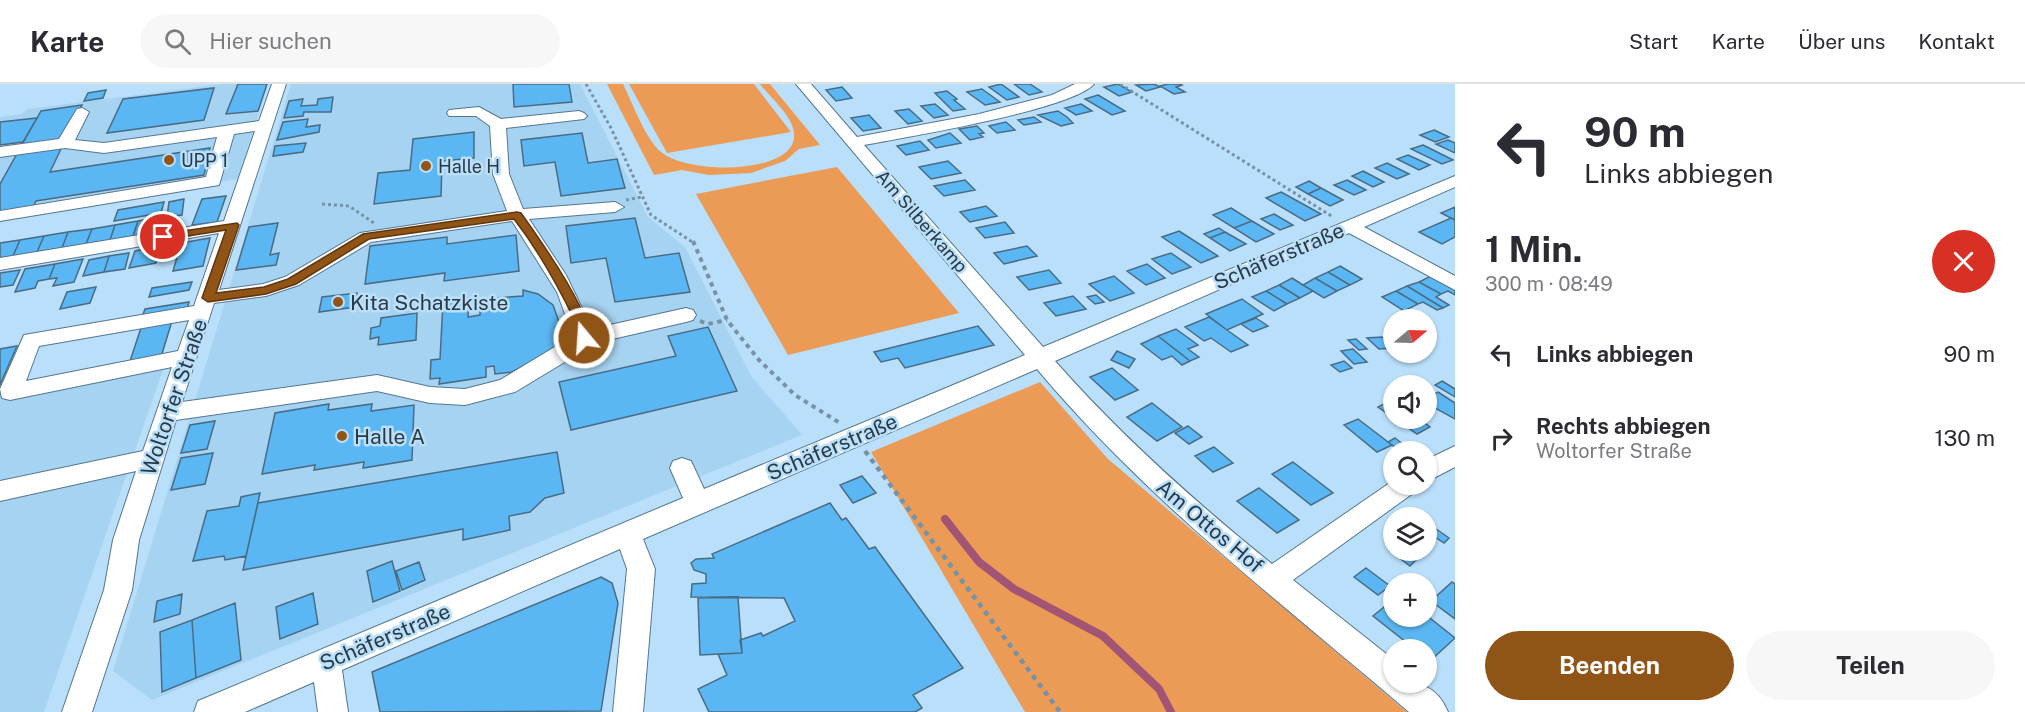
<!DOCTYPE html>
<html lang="de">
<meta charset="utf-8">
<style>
:root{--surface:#fff;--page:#f7f7f7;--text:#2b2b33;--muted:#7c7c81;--line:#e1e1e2;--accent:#915417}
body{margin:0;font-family:"Public Sans",sans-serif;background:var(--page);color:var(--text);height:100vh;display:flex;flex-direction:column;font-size:22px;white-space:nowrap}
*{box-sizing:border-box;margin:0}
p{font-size:20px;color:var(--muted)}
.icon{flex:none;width:33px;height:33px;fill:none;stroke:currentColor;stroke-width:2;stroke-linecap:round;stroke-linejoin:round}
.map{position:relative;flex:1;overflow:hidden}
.side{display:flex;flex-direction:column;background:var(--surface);width:570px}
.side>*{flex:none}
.hud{background:#fff;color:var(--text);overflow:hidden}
.needle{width:39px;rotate:71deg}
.buttons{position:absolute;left:1383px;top:225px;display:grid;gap:12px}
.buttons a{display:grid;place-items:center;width:54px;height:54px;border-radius:50%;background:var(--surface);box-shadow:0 2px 4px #0004;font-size:30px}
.pin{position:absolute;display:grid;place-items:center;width:51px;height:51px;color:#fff;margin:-26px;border:3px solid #fff;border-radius:50%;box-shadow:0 2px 6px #0007}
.me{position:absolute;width:66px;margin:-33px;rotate:342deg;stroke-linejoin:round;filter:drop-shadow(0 0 4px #0008)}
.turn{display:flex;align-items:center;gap:21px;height:126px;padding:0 30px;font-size:27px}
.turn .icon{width:78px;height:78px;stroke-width:2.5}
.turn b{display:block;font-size:42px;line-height:51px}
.round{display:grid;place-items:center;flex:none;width:63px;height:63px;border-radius:32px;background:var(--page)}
.headline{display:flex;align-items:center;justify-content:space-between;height:102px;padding:0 30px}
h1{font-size:36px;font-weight:700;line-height:45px}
.action{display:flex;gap:12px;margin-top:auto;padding:12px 30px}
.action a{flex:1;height:69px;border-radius:36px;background:var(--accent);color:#fff;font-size:24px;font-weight:700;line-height:69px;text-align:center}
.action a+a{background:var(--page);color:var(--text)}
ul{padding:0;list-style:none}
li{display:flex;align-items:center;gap:18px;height:84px;padding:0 30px}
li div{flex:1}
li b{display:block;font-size:22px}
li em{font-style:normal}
header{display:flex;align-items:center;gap:36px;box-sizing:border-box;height:84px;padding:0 30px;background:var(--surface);border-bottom:2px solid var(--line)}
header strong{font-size:28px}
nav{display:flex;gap:33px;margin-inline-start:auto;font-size:21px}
.search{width:420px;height:54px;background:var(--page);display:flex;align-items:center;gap:15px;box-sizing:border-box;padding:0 21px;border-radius:33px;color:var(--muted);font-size:22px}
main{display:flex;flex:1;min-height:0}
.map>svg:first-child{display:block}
.built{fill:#a7d3f2}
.green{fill:#eb9b55}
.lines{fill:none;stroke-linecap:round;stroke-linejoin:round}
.stream{stroke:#a25474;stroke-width:8}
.building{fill:#5bb7f3;stroke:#496c84;stroke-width:1.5}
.minor-casing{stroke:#547790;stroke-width:2}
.path-far2{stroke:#7792a6;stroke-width:3;stroke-dasharray:3 3;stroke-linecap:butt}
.path-far1{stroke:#7792a6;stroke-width:4;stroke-dasharray:4.5 4.5;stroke-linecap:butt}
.path{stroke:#7792a6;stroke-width:4.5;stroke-dasharray:5 5;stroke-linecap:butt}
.minor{fill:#fff;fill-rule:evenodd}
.route{fill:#915417;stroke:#5e370f;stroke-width:1.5}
.poi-dot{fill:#915417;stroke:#badffb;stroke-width:2}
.labels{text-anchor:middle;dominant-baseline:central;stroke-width:5;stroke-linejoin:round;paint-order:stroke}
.far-poi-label{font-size:18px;fill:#2a3a44;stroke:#badffb;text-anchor:start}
.far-street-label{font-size:18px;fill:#2a3a44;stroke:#badffb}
.street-label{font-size:21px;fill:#2a3a44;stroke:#badffb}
.poi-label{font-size:21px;fill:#2a3a44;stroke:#badffb;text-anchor:start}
</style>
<header>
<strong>Karte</strong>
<div class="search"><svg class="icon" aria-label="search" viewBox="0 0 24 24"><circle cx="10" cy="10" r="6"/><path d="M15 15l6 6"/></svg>Hier suchen</div>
<nav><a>Start</a><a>Karte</a><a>Über uns</a><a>Kontakt</a></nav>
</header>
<main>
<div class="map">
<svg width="1455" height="628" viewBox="0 0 1455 628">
<rect width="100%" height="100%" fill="#badffb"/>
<path class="built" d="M223,0H268L238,95L0,133V33L22,30L27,25Z
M291,0H580L648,133L685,163L751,292L802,351L152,616L113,587Z
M33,258L10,312L164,283L44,628H0V263Z"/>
<path class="green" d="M607,0H623C632,18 646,56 661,68C689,92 807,91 793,44C789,29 769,12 760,0H770L820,61L799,65L785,77L751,89L709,91L682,86L654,91Z
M629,0H754L791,48L667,69Z
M837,83L959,229L788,271L696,110Z
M1040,298L1108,375L1407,628H1025L871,368Z"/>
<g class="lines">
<path class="stream" d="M945,435L979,478L1014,505L1103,552L1159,605L1171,628"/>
</g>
<path class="building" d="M238,0H267L258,27L226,30Z
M513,0H569L572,18L514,23Z
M1001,0L1019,13L1007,16L989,3Z
M1014,0H1030L1042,8L1029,11Z
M1118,0L1132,8L1119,12L1104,3Z
M1154,0L1160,3L1146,7L1136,1Z
M1168,0H1180L1182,1L1176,3L1185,8L1174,10L1160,2Z
M842,3L852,14L836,17L826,6Z
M214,4L204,36L107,49L123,15Z
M982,5L1000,18L985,21L967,8Z
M106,6L103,14L84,17L88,9Z
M947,7L957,15L954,16L965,25L953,27L935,9Z
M1098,11L1125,27L1112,31L1085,15Z
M333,13L331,28H304L303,32L284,34L289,17L303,15L301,22L317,21L318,15Z
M935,20L948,31L934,34L921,22Z
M1081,20L1092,27L1076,31L1065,24Z
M82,21L50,88L210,64L204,91L36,117L32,125L0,130V100L41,27Z
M909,25L922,37L908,40L895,27Z
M1058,27L1067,33L1073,39L1061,42L1038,31Z
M869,31L881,44L863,47L851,34Z
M1034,33L1041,38L1024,41L1018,36Z
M37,34L23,58L0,61V38Z
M308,35L306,43L320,41L319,48L277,56L283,38Z
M1006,38L1015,46L997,49L989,42Z
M977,42L984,49L979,50L983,53L970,56L959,45Z
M1434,46L1449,53L1435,58L1420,51Z
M474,48V74L442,77L441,112L374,120L378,89L410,86L413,55Z
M582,49L588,79L617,75L625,104L561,112L555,78L524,82L521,56Z
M950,49L961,59L936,64L928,56Z
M1448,56L1455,59V69L1436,60Z
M920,57L929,66L906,71L897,62Z
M306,59L303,68L273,72L275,62Z
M1423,61L1453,76L1442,80L1411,65Z
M1408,71L1430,81L1419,86L1397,75Z
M948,77L961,89L931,95L919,83Z
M1387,79L1409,90L1397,95L1375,84Z
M1363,87L1384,98L1373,103L1352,92Z
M965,96L975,106L944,112L934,102Z
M1347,96L1366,106L1354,111L1334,101Z
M1309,97L1321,104L1308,110L1296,103Z
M1321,104L1343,116L1330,122L1308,110Z
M1281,108L1321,130L1305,137L1266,114Z
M226,112L217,138L192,141L202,115Z
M184,115L182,131L167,133L169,118Z
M164,118L161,129L114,137L118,126Z
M986,122L997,132L970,138L960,128Z
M1455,123V136L1441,129Z
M1231,124L1252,137L1234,144L1213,131Z
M1274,130L1293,141L1280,146L1261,135Z
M161,133L157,148L133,152L138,137Z
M635,134L645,174L679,169L690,208L615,218L606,174L571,179L566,142Z
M1451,134L1455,136V153L1442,160L1419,148Z
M138,137L133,152L110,156L115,141Z
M1252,137L1274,150L1256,158L1234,144Z
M1005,138L1014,149L985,154L976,144Z
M278,139L270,171L279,169L276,181L236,186L249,143Z
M115,141L110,156L86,160L92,145Z
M1219,144L1225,148L1210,154L1204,150Z
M92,145L86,160L62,164L68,148Z
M1179,147L1218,172L1201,179L1162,153Z
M68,148L62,164L37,168L44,152Z
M1225,148L1246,160L1230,167L1210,154Z
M516,151L519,187L444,197L445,189L365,200L370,162L447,153V160Z
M44,152L37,168L13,172L20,156Z
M210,154L203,182L173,187L181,159Z
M20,156L13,172L0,174V159Z
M161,162L156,179L129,184L135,167Z
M1027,162L1037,172L1004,180L994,169Z
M129,169L125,185L104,188L109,172Z
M1171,169L1191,183L1172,190L1152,175Z
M109,172L104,188L83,192L89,176Z
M83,175L74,198L53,202L57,194L49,195L55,180Z
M55,180L49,195L38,197L35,204L15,208L25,185Z
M1147,180L1165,194L1146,201L1127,187Z
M1340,182L1362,195L1350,201L1328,188Z
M20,186L13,201L0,203V189Z
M1049,186L1061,199L1029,206L1017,193Z
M1328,188L1350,201L1337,207L1315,194Z
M1114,192L1134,209L1110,217L1089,200Z
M1431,192L1455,206V211L1448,207L1441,210L1419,198Z
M1292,194L1303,201L1313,207L1300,214L1279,201Z
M1315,194L1337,207L1324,214L1303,201Z
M192,198L189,206L149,213L152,204Z
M1419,198L1441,210L1436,213L1449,221L1443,224L1407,202Z
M1279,201L1300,214L1287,220L1266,207Z
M1407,202L1443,224L1437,226L1423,218L1418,220L1396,207Z
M96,203L90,219L60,225L67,208Z
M523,206L538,210L553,221L559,238L565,237L567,242L562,244L556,261L549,269L512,288L495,290L494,282L486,283V293L439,300L440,294L430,295L431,276L440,275L443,218L469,214L468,233L480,231V215L523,212Z
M1266,207L1287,220L1274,227L1252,213Z
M1396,207L1418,220L1404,227L1382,213Z
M357,209L355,223L319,228L322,213Z
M1096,211L1104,218L1095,220L1087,213Z
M1073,212L1086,225L1056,232L1044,219Z
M1242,215L1263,230L1227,246L1206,230Z
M189,218L187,226L142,233L145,225Z
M417,229L416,256L378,261L379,253L370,255L371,244L380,242L381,234Z
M1209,233L1227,246L1248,261L1231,268L1211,254L1204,257L1185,243Z
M1256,234L1268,242L1253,248L1241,240Z
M172,237L161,273L130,277L142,241Z
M978,242L994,261L905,284L898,274L881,278L874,268Z
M708,243L737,307L571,346L559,298L676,272L668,252Z
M1176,245L1198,261L1188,265L1199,273L1190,277L1158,252Z
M1158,252L1180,269L1190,277L1182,281L1172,272L1162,276L1141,260Z
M1382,253L1394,264L1379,265L1367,254Z
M1356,255L1367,265L1359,266L1348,256Z
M17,262L0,301V265Z
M1353,265L1367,278L1354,280L1341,267Z
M1117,267L1135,275L1129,284L1111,276Z
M1344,277L1352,284L1340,288L1331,281Z
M1112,284L1138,306L1115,316L1090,293Z
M1442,297L1455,305V313L1435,301Z
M1438,308L1455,319V335L1426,319V314Z
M1391,316L1394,318V334L1378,323Z
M1152,319L1182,343L1157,357L1127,333Z
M329,320L328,326L372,320L371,327L414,321L412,376L363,384L364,378L314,386L315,381L262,390L275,329Z
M1394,334H1418L1430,343L1417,350Z
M1358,335L1392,361L1377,368L1344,341Z
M215,337L207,365L181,369L190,341Z
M1188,342L1202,353L1189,360L1175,349Z
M1395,354L1413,368H1402L1388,358Z
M1214,363L1233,379L1213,388L1195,372Z
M557,368L564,409L545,414L530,428L509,432L510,446L463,456V445L243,486L258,419Z
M213,369L205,400L171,406L181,374Z
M1293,378L1333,409L1311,421L1272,390Z
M862,392L876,409L853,419L840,401Z
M1259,404L1299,436L1277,449L1237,417Z
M260,409L246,472L225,476L224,472L193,477L207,427L239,422L241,413Z
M830,419L842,436L846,434L869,465L875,463L963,584L913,611L922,624L915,628H709L698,605L727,591L718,570L742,569L740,556L761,549L763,552L795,537L784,514L691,513L692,500L706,499V490L694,486L691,479L696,475L714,474L712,470Z
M1432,442L1449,454L1444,459L1426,447Z
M1394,465L1402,466L1416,476L1410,482L1390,467Z
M392,477L400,507L373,518L367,487Z
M419,478L425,496L402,506L396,487Z
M1366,484L1390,502L1378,511L1354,493Z
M601,493L612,499L618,519L601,627L380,628L372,588Z
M1452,498L1455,500V535L1431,517Z
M313,509L318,540L280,555L276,523Z
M182,510L180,530L154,538L157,517Z
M738,513L742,569L700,571L698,514Z
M1394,515V532L1426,531L1455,554L1430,577L1426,574V566H1416L1373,532Z
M235,519L241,576L196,594L192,536Z
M192,536L196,594L162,608L160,548Z"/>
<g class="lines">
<defs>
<path id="minor" d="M272,0H286L219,206L263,200L285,193L360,149L507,127L493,90L490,42L476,32H449L447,29L449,26L479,23L501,35L579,27L584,29L587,32L584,35L506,44L509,90L523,125L615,118L624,123L615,128L529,135L566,191L592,245L686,224L693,226L696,231L693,236L686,238L591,260L578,270L515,308L465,321L430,319L377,307L176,336L139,456L132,506L92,628H62L104,506L113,456L136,387L0,417V397L143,367L172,283L10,316L2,314L0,305L24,251L194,222L219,149L0,186V174L224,137L255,47L234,50L219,101L0,137V127L206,93L217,53L104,69L65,64L0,73V63L59,55L77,25L82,24L89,28L75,56L104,59L259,37ZM512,137L557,208L573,252L500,296L465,305L430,303L377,291L182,318L214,219L266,212L299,201L371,158ZM189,236L178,267L26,297L39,262Z
M796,0H811L857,53L979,30L1052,11L1075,0H1094C1071,26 906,53 864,61L1043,263L1455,92V103L1364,143L1455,192V206L1349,149L1055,277C1121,352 1194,417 1272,480L1394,396V400H1419L1416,407L1293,496L1394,576V598C1419,598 1437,601 1448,628H1409C1279,517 1148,417 1037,285L643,455L655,485L643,628H613L627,485L620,465L342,586L348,628H318L314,598L245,628H194L198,617L683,414L670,384L673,377L682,374L691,377L704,405L1025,271Z
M1455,362V383L1426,398V376Z"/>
</defs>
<use href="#minor" class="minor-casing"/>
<path class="path-far2" d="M586,0L611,44L651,131L694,159
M1120,0L1333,133
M626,116L642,113
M322,120L349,122L374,139"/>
<path class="path-far1" d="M693,157L727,236L759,276L795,311L840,339
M700,237L708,240L727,236"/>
<path class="path" d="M865,367L1060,628"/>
<use href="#minor" class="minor"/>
</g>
<path class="route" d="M517,128L521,129C536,150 597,235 588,257H579C576,250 577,242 574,235C557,200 538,166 514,135L369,155L296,200L266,210L208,218L202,214L226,146L163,156L158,153L163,150L237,139L239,141L216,209L264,203L288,195L363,150Z"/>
<g class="poi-dot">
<circle cx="169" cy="76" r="6"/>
<circle cx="426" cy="82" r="6"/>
<circle cx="338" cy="218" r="6"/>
<circle cx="342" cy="352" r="6"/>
</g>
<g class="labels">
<g class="far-poi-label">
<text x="181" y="76">UPP 1</text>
<text x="438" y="82">Halle H</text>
</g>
<g class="far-street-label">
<text transform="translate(922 137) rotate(49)">Am Silberkamp</text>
</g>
<g class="street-label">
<text transform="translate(1279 172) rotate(-23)">Schäferstraße</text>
<text transform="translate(174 313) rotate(-71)">Woltorfer Straße</text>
<text transform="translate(832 363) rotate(-23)">Schäferstraße</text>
<text transform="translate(1210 442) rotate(40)">Am Ottos Hof</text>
<text transform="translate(385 553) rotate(-23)">Schäferstraße</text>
</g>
<g class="poi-label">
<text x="350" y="218">Kita Schatzkiste</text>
<text x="354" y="352">Halle A</text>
</g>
</g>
</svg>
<div class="buttons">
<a><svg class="needle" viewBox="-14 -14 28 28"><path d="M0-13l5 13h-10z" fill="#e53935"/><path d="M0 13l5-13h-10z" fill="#7c7c81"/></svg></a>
<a><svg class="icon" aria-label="sound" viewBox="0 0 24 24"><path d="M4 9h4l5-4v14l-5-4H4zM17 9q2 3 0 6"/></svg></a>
<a><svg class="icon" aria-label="search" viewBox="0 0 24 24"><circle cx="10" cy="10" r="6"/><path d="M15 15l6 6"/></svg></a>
<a><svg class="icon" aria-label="layers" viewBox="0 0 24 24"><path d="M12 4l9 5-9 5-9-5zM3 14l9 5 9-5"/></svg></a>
<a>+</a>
<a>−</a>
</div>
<div class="pin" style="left:163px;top:153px;background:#d93025"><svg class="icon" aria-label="arrive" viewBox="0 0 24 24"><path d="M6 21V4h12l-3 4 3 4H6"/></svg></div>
<svg class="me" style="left:584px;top:254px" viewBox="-20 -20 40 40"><circle r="17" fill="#915417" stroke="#fff" stroke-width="3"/><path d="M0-11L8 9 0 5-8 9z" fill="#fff"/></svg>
</div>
<section class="side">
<div class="hud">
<div class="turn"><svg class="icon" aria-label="left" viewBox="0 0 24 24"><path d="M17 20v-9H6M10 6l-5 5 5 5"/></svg><div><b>90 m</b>Links abbiegen</div></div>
</div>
<div class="headline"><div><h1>1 Min.</h1><p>300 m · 08:49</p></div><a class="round" style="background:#d93025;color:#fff"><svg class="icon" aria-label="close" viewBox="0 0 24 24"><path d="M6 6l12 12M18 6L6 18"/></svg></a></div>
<ul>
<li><svg class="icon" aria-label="left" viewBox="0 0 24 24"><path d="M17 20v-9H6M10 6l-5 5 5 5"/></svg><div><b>Links abbiegen</b></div><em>90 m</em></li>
<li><svg class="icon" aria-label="right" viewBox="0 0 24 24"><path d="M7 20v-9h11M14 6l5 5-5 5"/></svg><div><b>Rechts abbiegen</b><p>Woltorfer Straße</p></div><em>130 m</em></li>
</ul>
<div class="action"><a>Beenden</a><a>Teilen</a></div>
</section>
</main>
